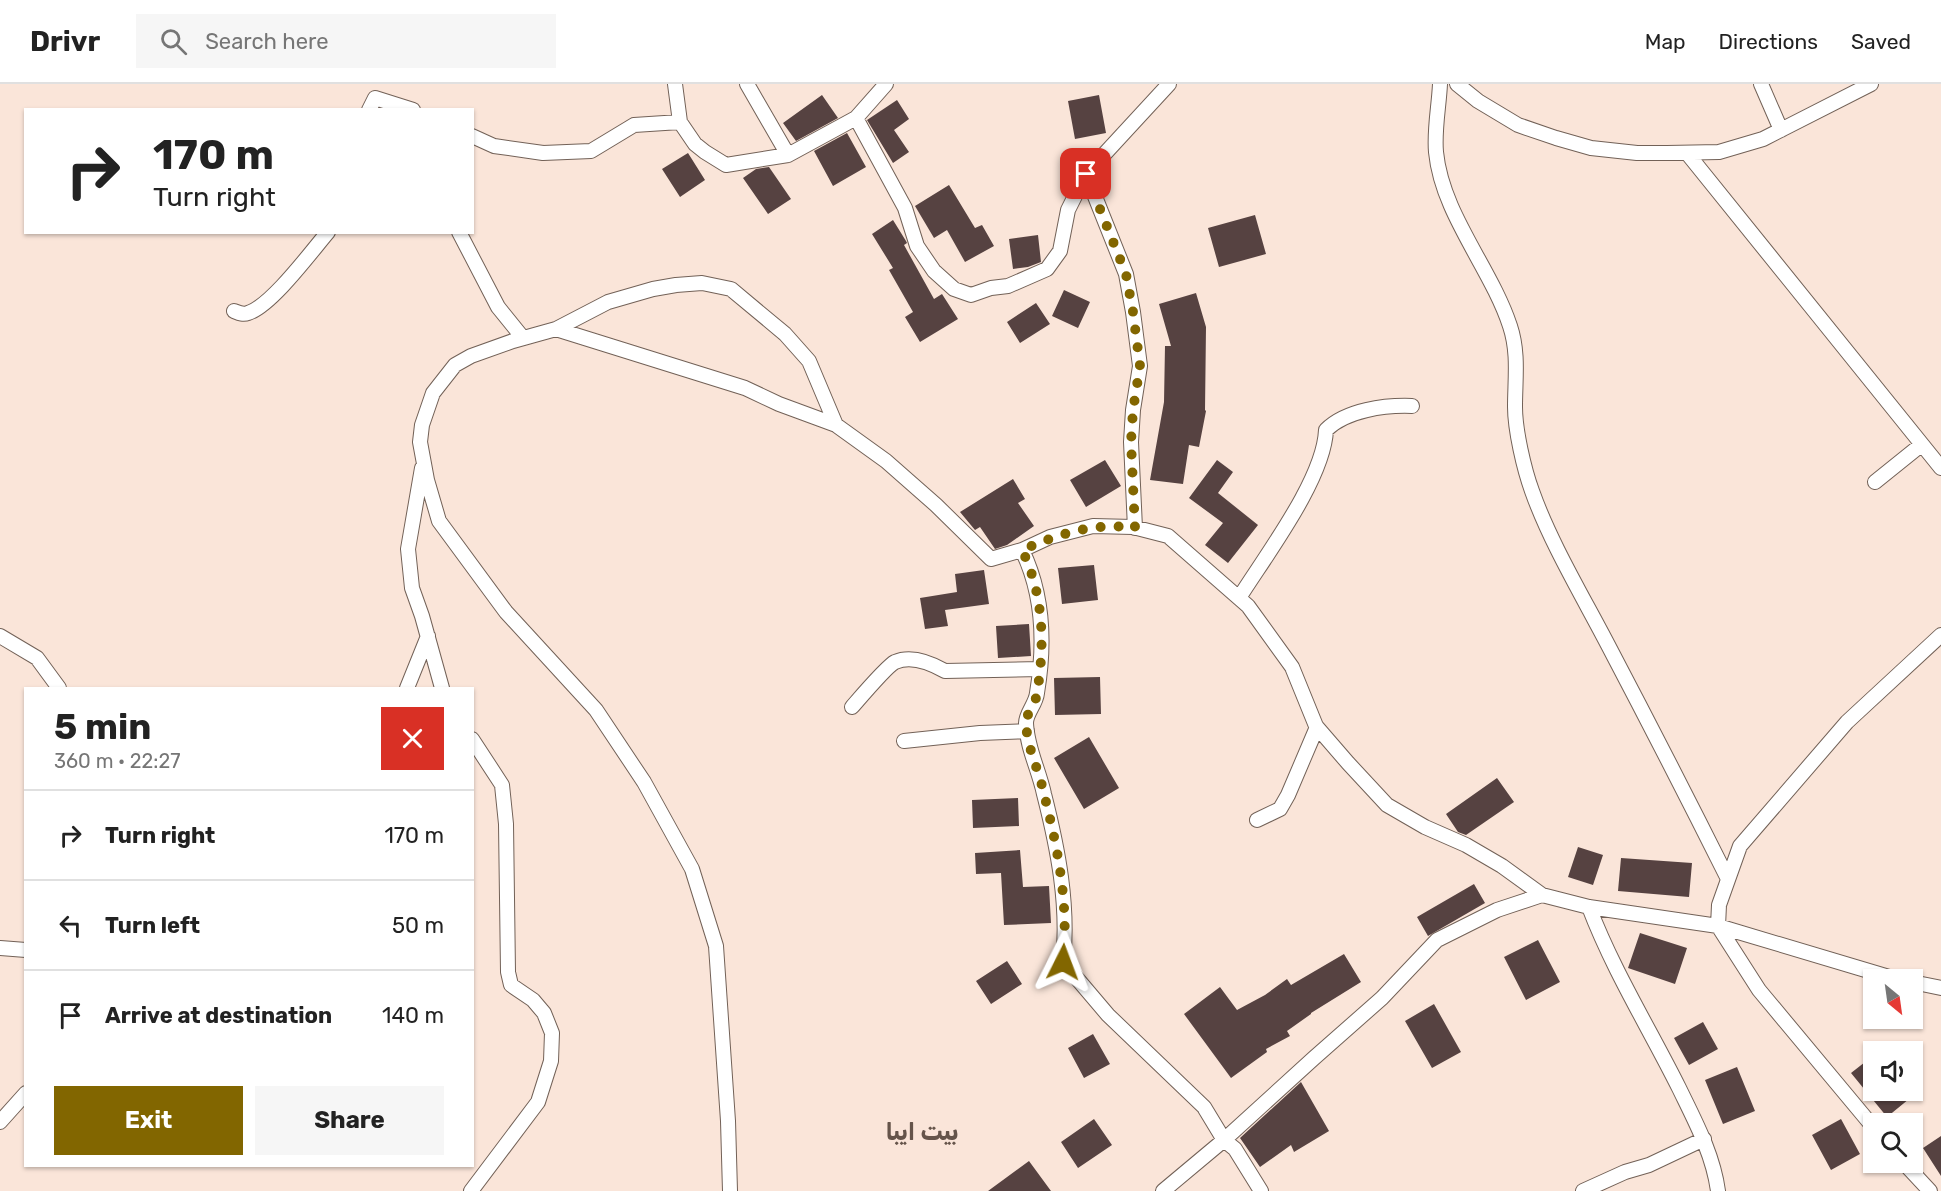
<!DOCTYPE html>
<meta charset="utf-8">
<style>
:root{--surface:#fff;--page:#f6f6f6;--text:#222;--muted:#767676;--line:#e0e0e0;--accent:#826600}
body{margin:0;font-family:Rubik,"Noto Naskh Arabic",sans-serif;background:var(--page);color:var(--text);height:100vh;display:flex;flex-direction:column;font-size:22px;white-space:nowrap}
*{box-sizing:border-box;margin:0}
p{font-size:20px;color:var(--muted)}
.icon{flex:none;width:33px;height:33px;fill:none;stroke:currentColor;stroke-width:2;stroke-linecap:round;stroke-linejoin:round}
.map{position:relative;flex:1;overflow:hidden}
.side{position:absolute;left:24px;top:603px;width:450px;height:480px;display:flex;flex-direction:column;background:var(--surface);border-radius:0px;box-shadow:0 2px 4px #0004}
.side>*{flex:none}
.guide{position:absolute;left:24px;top:24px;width:450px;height:126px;border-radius:0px;box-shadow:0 2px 4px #0004;background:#fff;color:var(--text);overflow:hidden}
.needle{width:39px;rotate:151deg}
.controls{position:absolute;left:1863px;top:885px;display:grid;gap:12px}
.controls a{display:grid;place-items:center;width:60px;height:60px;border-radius:0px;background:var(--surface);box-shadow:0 2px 4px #0004;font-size:30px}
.pin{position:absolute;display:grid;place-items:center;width:51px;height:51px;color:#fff;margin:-26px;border-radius:12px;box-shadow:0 3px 9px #0006}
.me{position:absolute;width:66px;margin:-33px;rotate:3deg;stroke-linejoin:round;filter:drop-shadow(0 0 4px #0008)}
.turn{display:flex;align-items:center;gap:21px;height:126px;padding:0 30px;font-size:27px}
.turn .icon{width:78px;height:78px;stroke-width:2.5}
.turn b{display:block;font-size:42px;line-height:51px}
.round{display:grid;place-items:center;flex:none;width:63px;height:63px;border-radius:0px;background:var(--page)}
.headline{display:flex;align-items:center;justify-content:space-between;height:102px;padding:0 30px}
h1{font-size:36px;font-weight:700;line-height:45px}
.action{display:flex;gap:12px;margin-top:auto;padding:12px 30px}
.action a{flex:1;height:69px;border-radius:0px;background:var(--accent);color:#fff;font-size:24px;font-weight:700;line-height:69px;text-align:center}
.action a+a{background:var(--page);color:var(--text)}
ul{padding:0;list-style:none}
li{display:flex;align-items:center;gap:18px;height:90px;padding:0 30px;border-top:2px solid var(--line)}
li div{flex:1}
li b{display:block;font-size:22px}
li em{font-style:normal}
header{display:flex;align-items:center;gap:36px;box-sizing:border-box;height:84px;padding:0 30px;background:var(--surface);border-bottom:2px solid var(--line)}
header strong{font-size:28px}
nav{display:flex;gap:33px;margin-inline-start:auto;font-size:21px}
.search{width:420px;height:54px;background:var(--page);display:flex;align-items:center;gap:15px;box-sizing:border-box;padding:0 21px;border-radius:0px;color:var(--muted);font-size:22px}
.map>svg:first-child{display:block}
.building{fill:#564241}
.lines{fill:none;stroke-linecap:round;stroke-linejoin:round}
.street-casing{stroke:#726157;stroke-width:16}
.street{stroke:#fff;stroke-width:14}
.route{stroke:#826600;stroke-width:10;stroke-dasharray:0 18}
.labels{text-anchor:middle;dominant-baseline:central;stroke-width:6;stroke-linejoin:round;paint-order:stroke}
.quarter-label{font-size:24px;font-weight:bold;fill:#65544a;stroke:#fae5d9}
</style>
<header>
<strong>Drivr</strong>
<div class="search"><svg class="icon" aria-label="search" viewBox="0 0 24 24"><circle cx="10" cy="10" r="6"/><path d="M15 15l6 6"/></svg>Search here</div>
<nav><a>Map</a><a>Directions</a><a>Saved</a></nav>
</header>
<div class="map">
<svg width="1941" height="1107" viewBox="0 0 1941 1107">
<rect width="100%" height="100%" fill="#fae5d9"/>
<path class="building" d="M822,11L838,34L796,57L783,39Z
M1099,11L1106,49L1075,55L1068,17Z
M897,16L909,35L894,46L909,68L893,79L867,36Z
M847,49L866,83L833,102L814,67Z
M688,69L705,96L680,113L662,85Z
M769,83L791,115L768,130L743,94L756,85Z
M949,101L975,144L982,141L994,162L965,178L947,146L934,154L915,122Z
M1255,131L1266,170L1219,183L1208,144Z
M893,136L906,157L907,159L904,161L934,215L942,210L958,235L920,258L905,233L913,228L889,186L893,184L872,150Z
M1038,151L1041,178L1028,183L1013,185L1009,155Z
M1064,206L1090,218L1078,244L1052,232Z
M1196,209L1206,243L1205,326L1206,327L1199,363L1189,361L1183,400L1150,396L1164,318L1165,262H1171L1159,220Z
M1036,219L1050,240L1020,259L1007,238Z
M1105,376L1121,402L1086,423L1070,396Z
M1217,376L1233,388L1218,409L1258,441L1228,479L1205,461L1223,439L1189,414Z
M1013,395L1025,415L1018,419L1034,442L1007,461L995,465L980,443L975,446L960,428Z
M1094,481L1098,516L1062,520L1058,484Z
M984,486L989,520L945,526L948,542L925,545L920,514L957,508L955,490Z
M1029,540L1031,572L998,574L996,542Z
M1100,593L1101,630L1055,631L1054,594Z
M1089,653L1119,704L1084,725L1054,674Z
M1497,694L1514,718L1466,751L1458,748L1446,730Z
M1018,714L1019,742L973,744L972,716Z
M1578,763L1603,771L1593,801L1568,793Z
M1020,766L1023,803L1049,802L1051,839L1004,841L1001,789L976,790L975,769Z
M1621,774L1692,779L1689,813L1618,807Z
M1474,800L1485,819L1428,852L1417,833Z
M1640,849L1687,864L1675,900L1628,884Z
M1538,856L1560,898L1526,916L1504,873Z
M1344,870L1361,898L1311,929V930L1287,947L1290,952L1266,965L1267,968L1231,994L1184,930L1220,903L1237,926L1265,911L1287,895L1291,901Z
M1007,877L1022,900L991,920L976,897Z
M1434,920L1461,968L1432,984L1405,937Z
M1703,938L1718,965L1689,981L1674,954Z
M1093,950L1110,980L1084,994L1068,964Z
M1874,971V1006H1902L1909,1015L1887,1033L1851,989Z
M1737,983L1755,1027L1723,1040L1705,996Z
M1301,998L1329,1047L1294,1068L1291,1061L1260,1083L1240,1054Z
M1094,1035L1112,1061L1078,1084L1061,1058Z
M1841,1035L1860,1070L1831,1086L1812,1051Z
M1941,1052V1092L1923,1064Z
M1029,1077L1051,1107H988Z"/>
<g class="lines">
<defs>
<path id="street" d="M675,0L680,38
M747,0L788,71
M1440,0C1439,22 1434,46 1436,68C1442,130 1491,184 1510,242C1519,269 1515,295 1515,323C1515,346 1524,385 1532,407C1550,458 1583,513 1608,561C1649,639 1689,717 1728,795
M1457,0L1478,17L1518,41L1556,54L1591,64L1637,69H1667L1719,68L1763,55L1871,0
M1761,0L1781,46
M369,26L375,14L413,26
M856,34L905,124L917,162L934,187L954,205L971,211L991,204L1008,202L1047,185L1060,167L1068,126L1086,90L1169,0
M472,52L494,62L543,69L591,67L634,41L680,38L695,60L705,68L726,81L788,71L856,34L886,0
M1687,69L1941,384
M1086,90L1126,190L1133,228L1140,282L1133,326L1131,358L1135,444
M459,148L498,223L523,254
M234,227C239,229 243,231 248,229C271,222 311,168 328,148
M556,245L608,218L653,205L676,201L702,199L731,205L785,250L809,277L836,341
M422,384L408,465L412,504L422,532L442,604
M1875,398L1921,361
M1022,466C1044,511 1045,561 1037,609C1036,620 1026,629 1026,639C1027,664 1039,686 1044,710C1058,765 1069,821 1063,878L1108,931L1204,1023L1224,1056L1235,1065L1261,1107
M1239,514C1266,471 1324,395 1326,346C1346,326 1385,321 1412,322
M0,552L37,574L59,604
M407,604L428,552
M852,623C859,615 887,582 895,578C911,571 931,579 945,587L1040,585
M904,657L980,649L1027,647
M1257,736L1280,725L1288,711L1317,643
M1589,823C1613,886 1649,944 1679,1004C1695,1037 1713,1070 1718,1107
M0,864L26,866
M1912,898L1941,904
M0,1038L26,1009
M1874,1044L1759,906L1718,842L1719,821L1740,762L1847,638L1941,551
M1903,1078L1930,1107
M471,1107L538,1018L551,977L552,949L544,929L533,916L511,901L508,888L506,740L502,701L472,655
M730,1107L728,1037L716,862L692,785L644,698L596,626L506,528L439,437L427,396L420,358L422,341L433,309L455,281L471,272L513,257L556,245L745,304L779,320L836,341L886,377L936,421L991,475L1022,466L1050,453L1093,442L1133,443L1168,452L1248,522L1292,583L1316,642L1348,679L1387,721L1425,743L1466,761L1502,782L1542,811
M1163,1107L1224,1056L1314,974L1382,914L1437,856L1497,826L1542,811L1589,823L1718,842L1899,896
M1583,1107L1625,1088L1649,1081L1704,1055"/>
</defs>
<use href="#street" class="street-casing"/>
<use href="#street" class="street"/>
</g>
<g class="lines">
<path class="route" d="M1063,878C1069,821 1058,765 1044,710C1039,686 1027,664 1026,639C1026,629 1036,620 1037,609C1045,561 1044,511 1022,466C1059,450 1095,438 1135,444L1131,358L1133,326L1140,282L1133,228L1126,190L1086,90"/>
</g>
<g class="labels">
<g class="quarter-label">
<text x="922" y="1048">بيت ايبا</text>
</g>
</g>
</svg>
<div class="controls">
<a><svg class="needle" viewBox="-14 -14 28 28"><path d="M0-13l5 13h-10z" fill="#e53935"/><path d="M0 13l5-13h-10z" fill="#767676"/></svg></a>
<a><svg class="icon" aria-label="sound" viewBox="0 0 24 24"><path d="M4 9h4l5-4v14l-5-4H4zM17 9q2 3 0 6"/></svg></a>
<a><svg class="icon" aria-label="search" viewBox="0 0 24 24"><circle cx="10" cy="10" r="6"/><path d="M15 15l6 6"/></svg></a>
</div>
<div class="pin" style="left:1086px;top:90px;background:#d93025"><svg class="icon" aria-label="arrive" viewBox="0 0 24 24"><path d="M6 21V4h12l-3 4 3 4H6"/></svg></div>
<svg class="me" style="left:1063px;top:878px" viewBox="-20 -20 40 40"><path d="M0-17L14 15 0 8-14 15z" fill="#826600" stroke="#fff" stroke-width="4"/></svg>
<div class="guide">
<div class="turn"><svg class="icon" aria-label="right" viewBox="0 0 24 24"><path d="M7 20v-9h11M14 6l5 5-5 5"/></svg><div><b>170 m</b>Turn right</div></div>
</div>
<section class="side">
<div class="headline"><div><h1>5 min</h1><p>360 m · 22:27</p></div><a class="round" style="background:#d93025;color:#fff"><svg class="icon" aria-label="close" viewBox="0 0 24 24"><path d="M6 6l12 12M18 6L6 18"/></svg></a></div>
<ul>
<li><svg class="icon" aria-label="right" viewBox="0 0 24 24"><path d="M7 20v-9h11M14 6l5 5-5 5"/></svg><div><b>Turn right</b></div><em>170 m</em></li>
<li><svg class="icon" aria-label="left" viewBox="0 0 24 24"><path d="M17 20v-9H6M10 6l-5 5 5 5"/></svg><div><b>Turn left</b></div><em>50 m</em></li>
<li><svg class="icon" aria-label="arrive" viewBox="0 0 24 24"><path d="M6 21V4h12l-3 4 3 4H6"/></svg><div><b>Arrive at destination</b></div><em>140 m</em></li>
</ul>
<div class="action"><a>Exit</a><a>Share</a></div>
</section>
</div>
